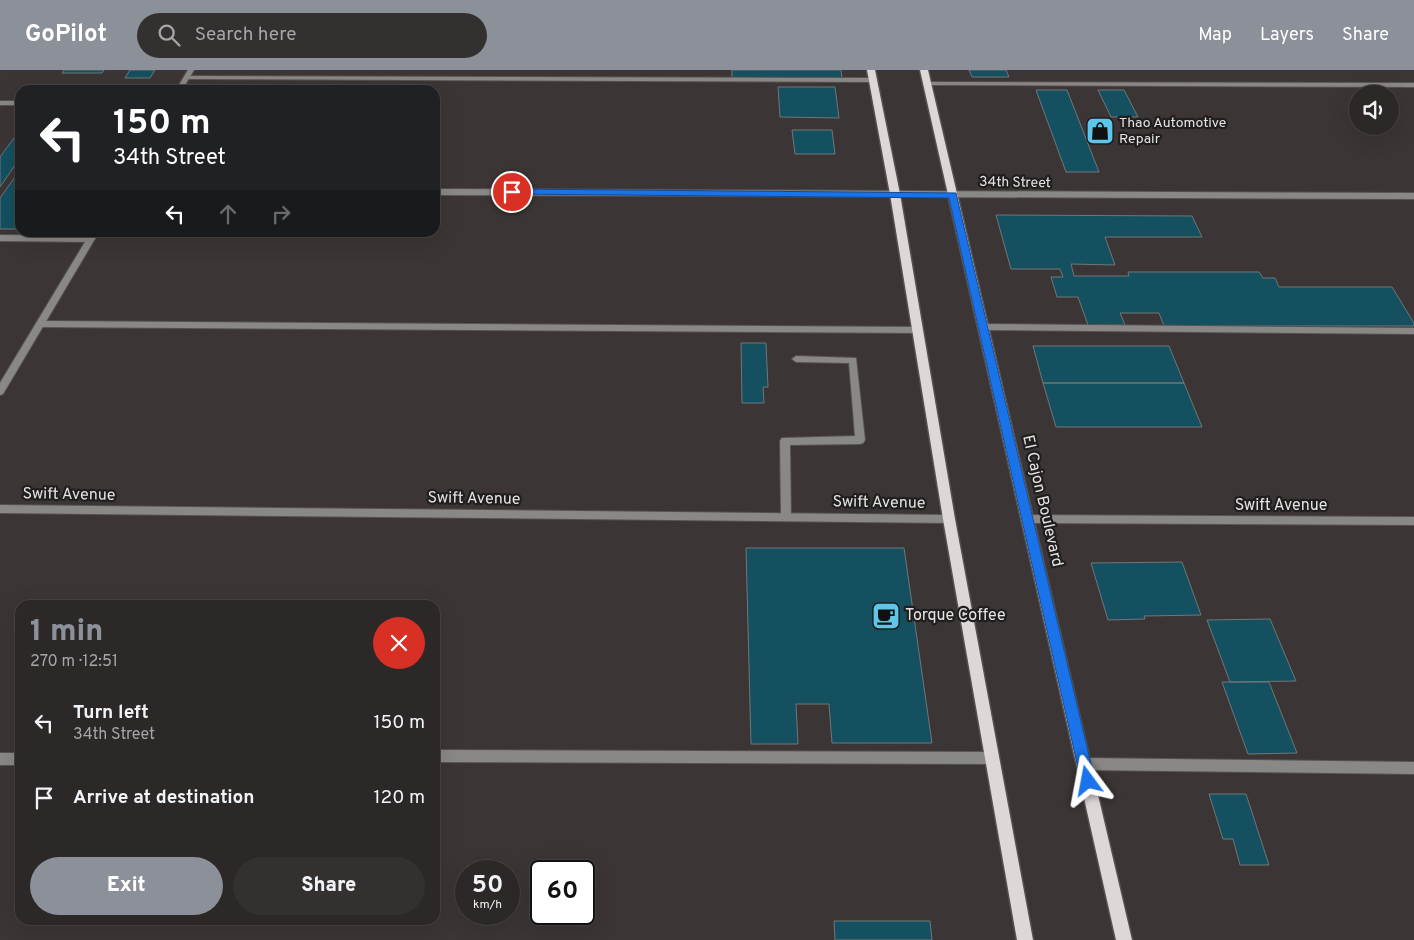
<!DOCTYPE html>
<meta charset="utf-8">
<style>
:root{--surface:#2c2828;--page:#343030;--text:#f1f3f6;--muted:#a6a6a8;--line:#484445;--accent:#8c9099}
body{margin:0;font-family:Overpass,sans-serif;background:var(--page);color:var(--text);height:100vh;display:flex;flex-direction:column;font-size:19px;white-space:nowrap}
*{box-sizing:border-box;margin:0}
p{font-size:16px;color:var(--muted)}
.icon{flex:none;width:28px;height:28px;fill:none;stroke:currentColor;stroke-width:2;stroke-linecap:round;stroke-linejoin:round}
.map{position:relative;flex:1;overflow:hidden}
.panel{position:absolute;left:15px;top:530px;width:425px;height:325px;display:flex;flex-direction:column;background:var(--surface);border-radius:15px;box-shadow:0 5px 20px #0002,0 0 0 1px var(--line)}
.panel>*{flex:none}
.banner{position:absolute;left:15px;top:15px;width:425px;height:152px;border-radius:15px;box-shadow:0 5px 20px #0002,0 0 0 1px var(--line);background:#202124;color:#fff;overflow:hidden}
.tools{position:absolute;left:1349px;top:15px;display:grid;gap:10px}
.tools a{display:grid;place-items:center;width:50px;height:50px;border-radius:50%;background:var(--surface);box-shadow:0 5px 20px #0002,0 0 0 1px var(--line);font-size:25px}
.speed{position:absolute;left:455px;top:790px;display:flex;gap:10px;font-size:25px;font-weight:700;text-align:center}
.speed>*{display:grid;place-content:center;width:65px;height:65px;border-radius:50%;background:var(--surface);box-shadow:0 5px 20px #0002,0 0 0 1px var(--line);line-height:1}
.speed small{font-size:12px;font-weight:400}
.speed .limit{border:2px solid #111;border-radius:8px;background:#fff;color:#111}
.pin{position:absolute;display:grid;place-items:center;width:42px;height:42px;color:#fff;margin:-21px;border:2px solid #fff;border-radius:50%;box-shadow:0 1px 5px #0007}
.me{position:absolute;width:55px;margin:-28px;rotate:347deg;stroke-linejoin:round;filter:drop-shadow(0 0 4px #0008)}
.turn{display:flex;align-items:center;gap:18px;height:105px;padding:0 15px;font-size:22px}
.turn .icon{width:65px;height:65px;stroke-width:2.5}
.turn b{display:block;font-size:35px;line-height:42px}
.lanes{display:flex;align-items:center;height:48px;padding:0 15px;background:#0003;justify-content:center;gap:25px;direction:ltr}
.lanes .off{opacity:.35}
.round{display:grid;place-items:center;flex:none;width:52px;height:52px;border-radius:26px;background:var(--page)}
.overview{display:flex;align-items:center;justify-content:space-between;height:85px;padding:0 15px}
h1{font-size:30px;font-weight:800;line-height:38px;color:var(--accent)}
.button{display:flex;gap:10px;margin-top:auto;padding:10px 15px}
.button a{flex:1;height:58px;border-radius:30px;background:var(--accent);color:#fff;font-size:20px;font-weight:800;line-height:58px;text-align:center}
.button a+a{background:var(--page);color:var(--text)}
ul{padding:0;list-style:none}
li{display:flex;align-items:center;gap:15px;height:75px;padding:0 15px}
li div{flex:1}
li b{display:block;font-size:19px}
li em{font-style:normal}
header{display:flex;align-items:center;gap:30px;box-sizing:border-box;height:70px;padding:0 25px;background:var(--accent);color:#fff}
header strong{font-size:24px}
nav{display:flex;gap:28px;margin-inline-start:auto;font-size:18px}
.search{width:350px;height:45px;background:var(--page);display:flex;align-items:center;gap:12px;box-sizing:border-box;padding:0 18px;border-radius:28px;color:var(--muted);font-size:19px}
.map>svg:first-child{display:block}
.building{fill:#145060;stroke:#717678}
.lines{fill:none;stroke-linecap:round;stroke-linejoin:round}
.service-casing{stroke:#575251;stroke-width:2}
.minor-casing{stroke:#575251;stroke-width:2}
.tertiary-casing{stroke:#575251;stroke-width:2}
.primary-casing{stroke:#575251;stroke-width:3}
.service{fill:#8a8787;fill-rule:evenodd}
.minor{fill:#8a8787;fill-rule:evenodd}
.tertiary{fill:#8a8787;fill-rule:evenodd}
.primary{fill:#ddd7d7;fill-rule:evenodd}
.route{fill:#1a73e8;stroke:#114b97}
.labels{text-anchor:middle;dominant-baseline:central;stroke-width:4.5;stroke-linejoin:round;paint-order:stroke}
.far-poi-label{font-size:14px;fill:#e7e3e3;stroke:#201e1e;text-anchor:start}
.far-street-label{font-size:14px;fill:#e7e3e3;stroke:#201e1e}
.street-label{font-size:16px;fill:#e7e3e3;stroke:#201e1e}
.poi-label{font-size:16px;fill:#e7e3e3;stroke:#201e1e;text-anchor:start}
</style>
<header>
<strong>GoPilot</strong>
<div class="search"><svg class="icon" aria-label="search" viewBox="0 0 24 24"><circle cx="10" cy="10" r="6"/><path d="M15 15l6 6"/></svg>Search here</div>
<nav><a>Map</a><a>Layers</a><a>Share</a></nav>
</header>
<div class="map">
<svg width="1414" height="870" viewBox="0 0 1414 870">
<rect width="100%" height="100%" fill="#3b3635"/>
<path class="building" d="M64,0H104L102,3H62Z
M130,0H155L150,8H125Z
M732,0H841L842,9H732Z
M969,0H1006L1009,7H972Z
M778,17H835L839,48L780,47Z
M1036,20H1067L1099,102H1066Z
M1098,20H1124L1138,47H1111Z
M792,60H832L835,84H795Z
M14,68H20V88L0,117V87Z
M20,100V159H0V128Z
M996,145L1192,146L1202,167H1105L1115,195L1071,194L1074,206H1129L1128,202H1259L1263,208H1275L1279,217H1392L1414,253V256H1164L1159,243H1120L1125,255H1088L1078,227H1057L1051,207H1063L1060,199H1011Z
M741,273H766L768,317H763L764,333H742Z
M1033,276H1169L1184,313H1043Z
M1043,313H1184L1202,357H1056Z
M746,478H904L932,673H832L829,634H796L798,674H751Z
M1182,492L1201,545L1144,546L1145,549L1108,550L1091,493Z
M1270,549L1296,611L1230,612L1207,550Z
M1222,612H1269L1297,683L1248,684Z
M1209,724H1246L1269,795H1240L1233,769H1223Z
M834,851H930L932,870H835Z"/>
<g class="lines">
<defs>
<path id="service" d="M185,6L873,8L876,10L873,12L187,9L185,8Z
M925,12L1414,13V17L927,15L924,13Z
M0,165L91,166L95,169L91,172L0,171Z
M41,251L917,257L921,260L917,263L41,257L37,254Z
M983,254L1414,258V264L983,260L979,257Z
M796,286L856,288L865,370L863,373L860,374L790,375L791,447L790,450L786,451L782,450L781,447L780,371L782,368L855,366L849,293L796,292L792,289Z
M435,680L992,682L996,684L998,688L996,692L992,694L435,692Z
M0,683H20V695H0Z
M1084,688L1414,692V704L1084,700L1080,698L1078,694L1080,690Z"/>
<path id="minor" d="M0,31H20V35H0Z
M435,119L1414,123V129L435,125Z
M0,435L949,445L953,446L954,449L953,452L949,453L0,443Z
M1027,445L1414,447V455L1027,453L1023,452L1022,449L1023,446Z"/>
<path id="tertiary" d="M188,0H194L182,20H176Z
M91,162H99L3,324L0,325V313Z"/>
<path id="primary" d="M867,0H875L900,124L955,449L1033,870H1017L943,449L890,124Z
M920,0H928L1132,870H1116Z"/>
</defs>
<use href="#service" class="service-casing"/>
<use href="#minor" class="minor-casing"/>
<use href="#tertiary" class="tertiary-casing"/>
<use href="#primary" class="primary-casing"/>
<use href="#service" class="service"/>
<use href="#minor" class="minor"/>
<use href="#tertiary" class="tertiary"/>
<use href="#primary" class="primary"/>
</g>
<path class="route" d="M512,119L956,123L1095,711L1093,716L1088,718L1083,716L1081,711L949,128L509,124L508,122Z"/>
<defs>
<symbol id="shop-square" viewBox="-11 -11 22 22"><rect x="-9" y="-9" width="18" height="18" rx="4" fill="#5cc7e8" stroke="#201e1e"/><path d="M-5-2.5h2.3a2.7 3.5 0 0 1 5.4 0H5L5.5 6h-11ZM-1.5-2.5h3a1.5 2.3 0 0 0-3 0Z" fill="#111"/></symbol>
<symbol id="cafe-square" viewBox="-11 -11 22 22"><rect x="-9" y="-9" width="18" height="18" rx="4" fill="#5cc7e8" stroke="#201e1e"/><path d="M-5.5-4.5H6V0H3Q3 3.5 0 3.5H-2.5Q-5.5 3.5-5.5 0ZM3-3.2v2h1.7v-2ZM-6 4.5H4V6H-6Z" fill="#111"/></symbol>
</defs>
<g fill-rule="evenodd">
<use href="#shop-square" x="1084" y="45" width="32" height="32"/>
<use href="#cafe-square" x="870" y="530" width="32" height="32"/>
</g>
<g class="labels">
<g class="far-poi-label">
<text x="1119" y="53">Thao Automotive<tspan x="1119" dy="16">Repair</tspan></text>
</g>
<g class="far-street-label">
<text transform="translate(1015 113) rotate(1)">34th Street</text>
</g>
<g class="street-label">
<text transform="translate(69 425) rotate(1)">Swift Avenue</text>
<text transform="translate(474 429) rotate(1)">Swift Avenue</text>
<text transform="translate(1042 431) rotate(77)">El Cajon Boulevard</text>
<text transform="translate(879 433) rotate(1)">Swift Avenue</text>
<text x="1281" y="436">Swift Avenue</text>
</g>
<g class="poi-label">
<text x="905" y="546">Torque Coffee</text>
</g>
</g>
</svg>
<div class="tools">
<a><svg class="icon" aria-label="sound" viewBox="0 0 24 24"><path d="M4 9h4l5-4v14l-5-4H4zM17 9q2 3 0 6"/></svg></a>
</div>
<div class="speed"><div>50<small>km/h</small></div><div class="limit">60</div></div>
<div class="pin" style="left:512px;top:122px;background:#d93025"><svg class="icon" aria-label="arrive" viewBox="0 0 24 24"><path d="M6 21V4h12l-3 4 3 4H6"/></svg></div>
<svg class="me" style="left:1088px;top:711px" viewBox="-20 -20 40 40"><path d="M0-17L14 15 0 8-14 15z" fill="#1a73e8" stroke="#fff" stroke-width="4"/></svg>
<div class="banner">
<div class="turn"><svg class="icon" aria-label="left" viewBox="0 0 24 24"><path d="M17 20v-9H6M10 6l-5 5 5 5"/></svg><div><b>150 m</b>34th Street</div></div>
<div class="lanes"><svg class="icon" aria-label="left" viewBox="0 0 24 24"><path d="M17 20v-9H6M10 6l-5 5 5 5"/></svg><svg class="icon off" aria-label="ahead" viewBox="0 0 24 24"><path d="M12 20V5M6 11l6-6 6 6"/></svg><svg class="icon off" aria-label="right" viewBox="0 0 24 24"><path d="M7 20v-9h11M14 6l5 5-5 5"/></svg></div>
</div>
<section class="panel">
<div class="overview"><div><h1>1 min</h1><p>270 m · 12:51</p></div><a class="round" style="background:#d93025;color:#fff"><svg class="icon" aria-label="close" viewBox="0 0 24 24"><path d="M6 6l12 12M18 6L6 18"/></svg></a></div>
<ul>
<li><svg class="icon" aria-label="left" viewBox="0 0 24 24"><path d="M17 20v-9H6M10 6l-5 5 5 5"/></svg><div><b>Turn left</b><p>34th Street</p></div><em>150 m</em></li>
<li><svg class="icon" aria-label="arrive" viewBox="0 0 24 24"><path d="M6 21V4h12l-3 4 3 4H6"/></svg><div><b>Arrive at destination</b></div><em>120 m</em></li>
</ul>
<div class="button"><a>Exit</a><a>Share</a></div>
</section>
</div>
